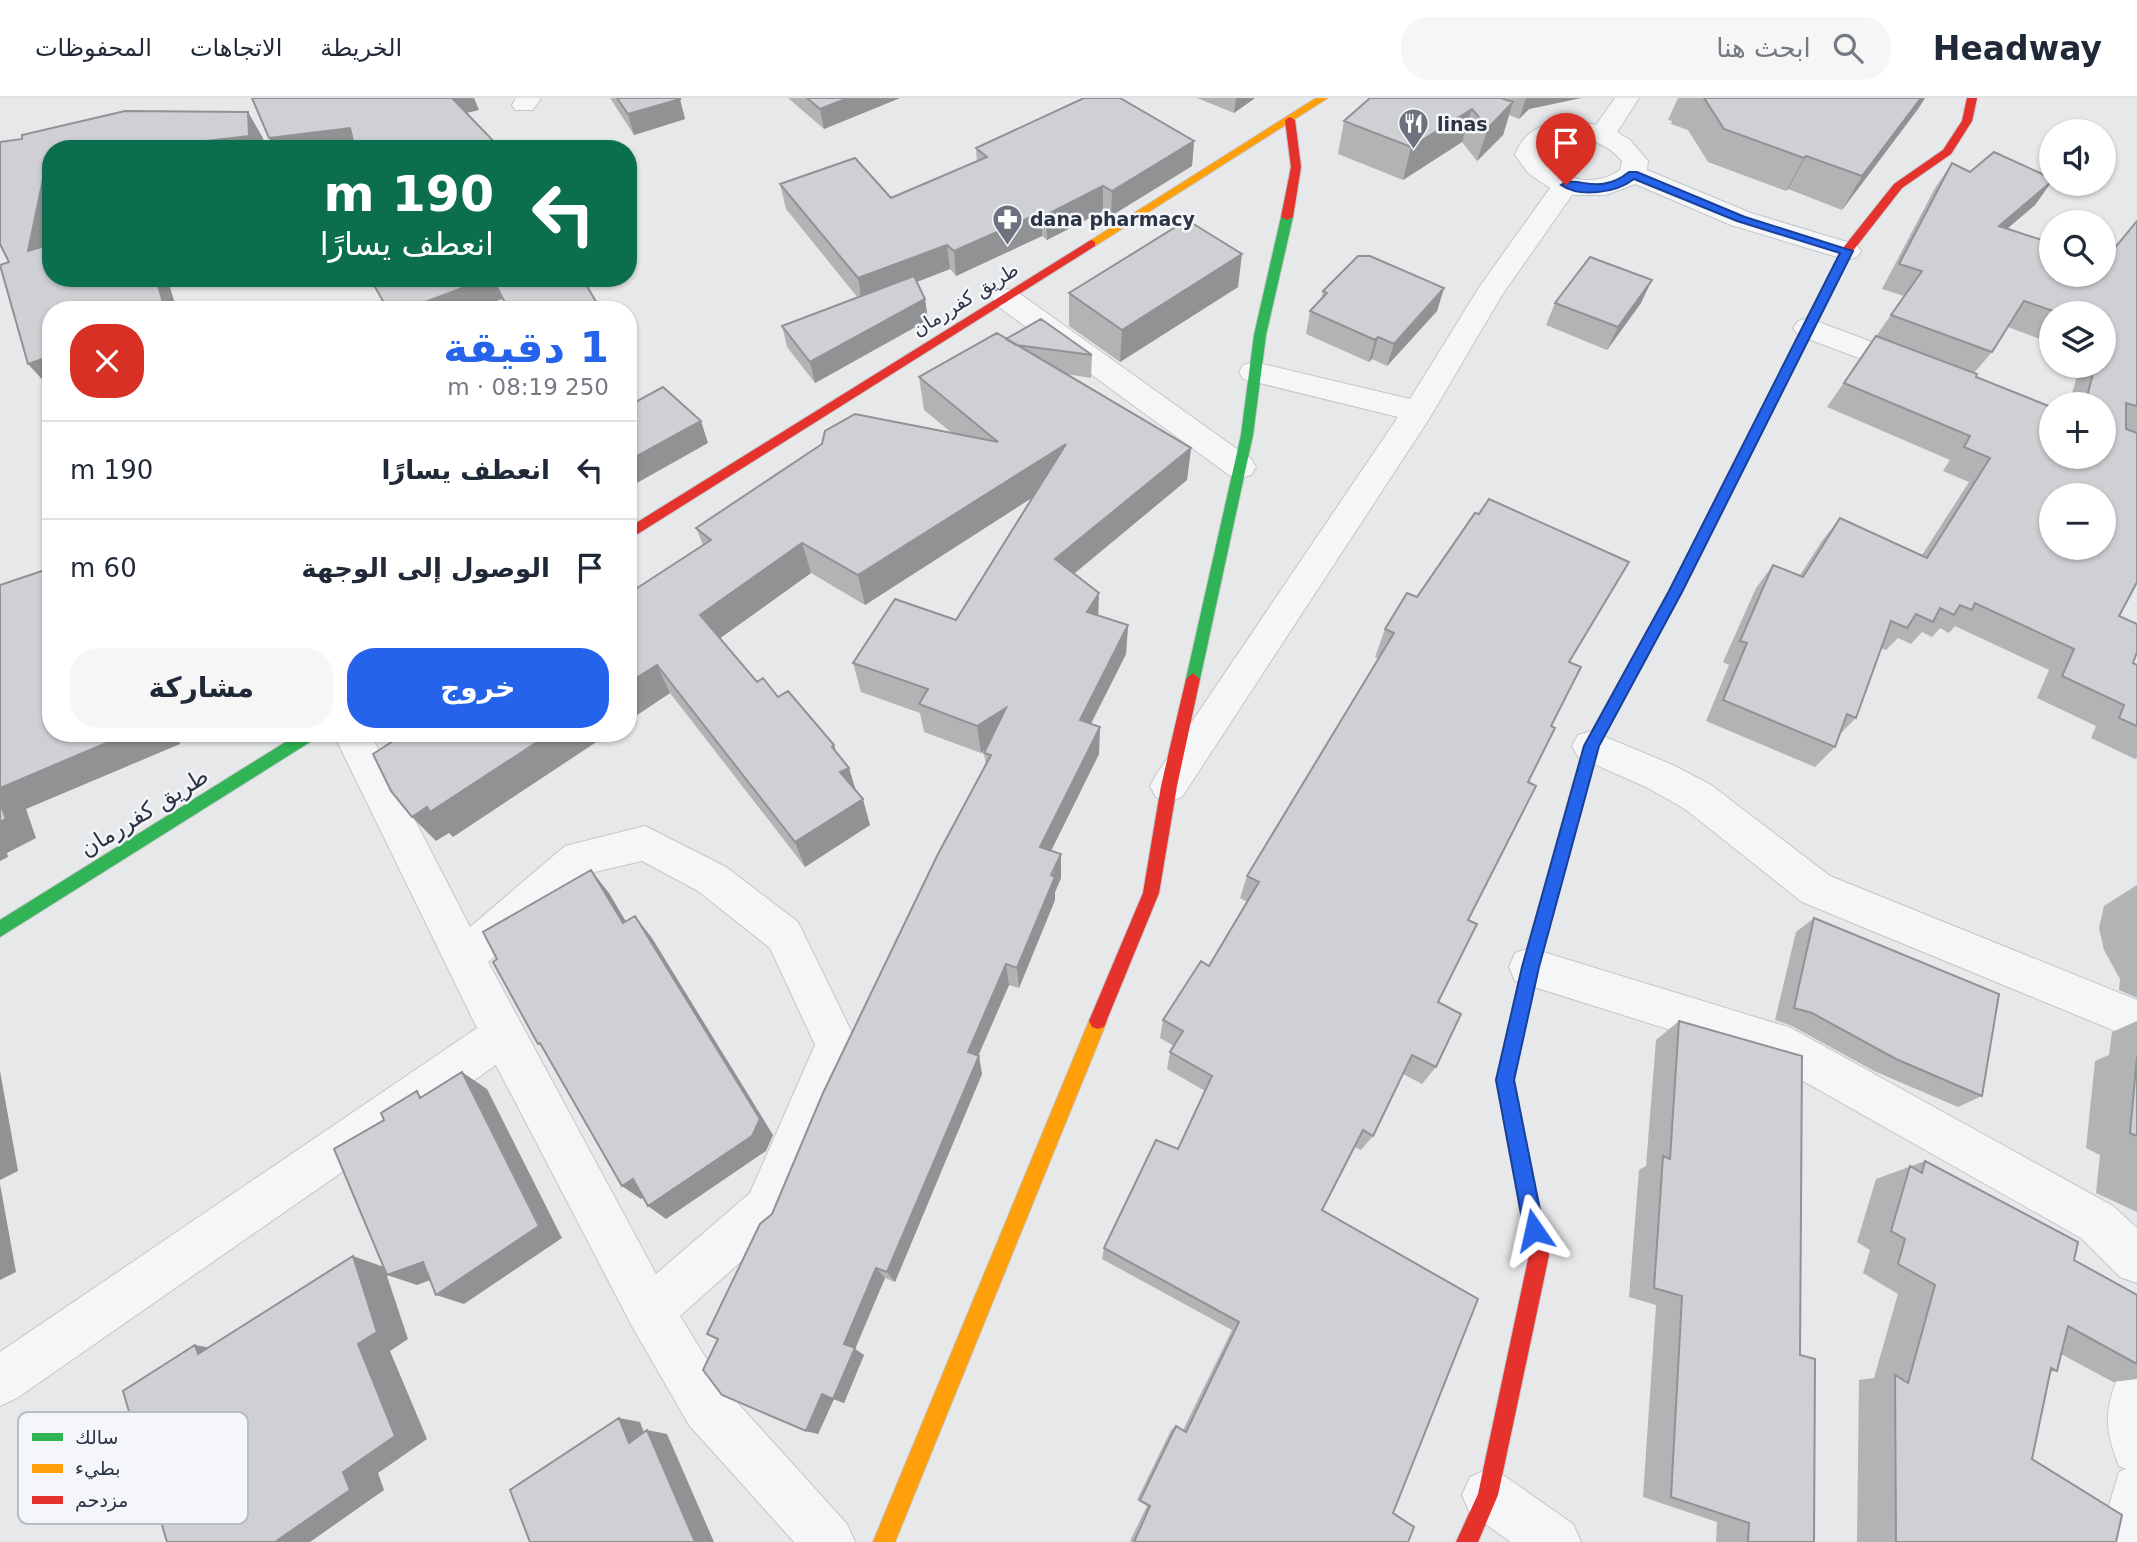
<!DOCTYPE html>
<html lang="ar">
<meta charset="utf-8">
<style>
:root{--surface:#fff;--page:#f6f6f7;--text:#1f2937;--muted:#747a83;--line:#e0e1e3;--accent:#2563eb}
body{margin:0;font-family:"DejaVu Sans","Noto Sans Arabic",sans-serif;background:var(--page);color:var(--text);direction:rtl;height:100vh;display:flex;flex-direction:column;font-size:26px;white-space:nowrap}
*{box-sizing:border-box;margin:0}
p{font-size:23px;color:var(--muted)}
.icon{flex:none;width:38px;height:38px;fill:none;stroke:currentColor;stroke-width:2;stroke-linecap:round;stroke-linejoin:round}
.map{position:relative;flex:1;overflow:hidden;direction:ltr}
.side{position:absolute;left:42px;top:203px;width:595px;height:441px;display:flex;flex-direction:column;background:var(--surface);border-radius:28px;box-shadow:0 2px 5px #0004;direction:rtl}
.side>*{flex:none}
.guide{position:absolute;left:42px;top:42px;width:595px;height:147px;border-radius:28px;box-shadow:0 2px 5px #0004;direction:rtl;background:#0b6e4f;color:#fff;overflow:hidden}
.buttons{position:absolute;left:2039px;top:21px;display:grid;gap:14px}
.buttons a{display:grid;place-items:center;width:77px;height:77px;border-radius:50%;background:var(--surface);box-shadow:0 2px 5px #0004;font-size:35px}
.pin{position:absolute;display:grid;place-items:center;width:60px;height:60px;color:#fff;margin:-72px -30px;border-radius:50% 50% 50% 0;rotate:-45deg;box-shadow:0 0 7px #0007}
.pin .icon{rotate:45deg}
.me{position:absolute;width:77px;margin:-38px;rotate:349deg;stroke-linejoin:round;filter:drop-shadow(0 0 5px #0008)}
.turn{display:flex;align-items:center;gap:24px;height:147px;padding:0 28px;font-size:32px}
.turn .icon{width:91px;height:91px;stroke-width:2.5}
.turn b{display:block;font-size:49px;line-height:60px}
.round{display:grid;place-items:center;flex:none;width:74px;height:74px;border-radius:28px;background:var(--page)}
.overview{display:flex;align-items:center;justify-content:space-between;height:119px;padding:0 28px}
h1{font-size:42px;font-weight:700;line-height:52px;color:var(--accent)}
.button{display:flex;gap:14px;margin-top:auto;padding:14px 28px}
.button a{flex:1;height:80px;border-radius:28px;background:var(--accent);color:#fff;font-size:28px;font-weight:700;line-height:80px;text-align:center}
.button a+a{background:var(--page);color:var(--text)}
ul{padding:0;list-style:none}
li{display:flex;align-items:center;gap:21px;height:98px;padding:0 28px;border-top:2px solid var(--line)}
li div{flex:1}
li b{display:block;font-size:26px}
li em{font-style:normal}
header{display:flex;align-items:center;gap:42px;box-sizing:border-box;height:98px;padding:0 35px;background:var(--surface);border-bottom:2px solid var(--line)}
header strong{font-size:33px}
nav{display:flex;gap:38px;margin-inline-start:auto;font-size:24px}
.search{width:490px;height:63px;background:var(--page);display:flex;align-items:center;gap:18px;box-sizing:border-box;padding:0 24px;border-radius:28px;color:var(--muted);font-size:26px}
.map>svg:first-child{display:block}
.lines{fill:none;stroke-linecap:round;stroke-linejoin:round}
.street-casing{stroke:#c4c6c8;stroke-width:2}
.fast-casing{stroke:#c4c6c8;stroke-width:2}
.slow-casing{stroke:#c4c6c8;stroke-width:2}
.jam-casing{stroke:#c4c6c8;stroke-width:2}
.street{fill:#f5f6f7;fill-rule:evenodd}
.fast{fill:#30b455;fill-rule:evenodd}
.slow{fill:#ff9f0a;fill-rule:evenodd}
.jam{fill:#e5322d;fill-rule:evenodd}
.wall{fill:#b1b3b5;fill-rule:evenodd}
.shaded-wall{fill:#909294}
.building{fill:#ced0d3;stroke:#909294;stroke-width:2;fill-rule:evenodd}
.route{fill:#2563eb;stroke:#184099;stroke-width:2}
.labels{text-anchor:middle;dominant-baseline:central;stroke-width:5;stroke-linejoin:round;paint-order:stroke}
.far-poi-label{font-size:19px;font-weight:bold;fill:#2b3445;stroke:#f4f6f9;text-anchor:start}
.far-street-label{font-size:19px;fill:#2b3445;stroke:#f4f6f9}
.street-label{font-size:23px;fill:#2b3445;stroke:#f4f6f9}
.key{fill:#f4f6f9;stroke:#b8bcc3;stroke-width:2}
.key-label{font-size:19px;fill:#2b3445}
</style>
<header>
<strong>Headway</strong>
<div class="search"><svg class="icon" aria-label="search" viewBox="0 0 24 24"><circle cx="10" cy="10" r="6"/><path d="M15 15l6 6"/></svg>ابحث هنا</div>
<nav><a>الخريطة</a><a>الاتجاهات</a><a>المحفوظات</a></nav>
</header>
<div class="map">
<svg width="2137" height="1444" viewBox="0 0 2137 1444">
<rect width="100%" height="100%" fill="#e6e8ea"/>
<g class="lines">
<defs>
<path id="street" d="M516,0H541L533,12H515L512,7Z
M1615,0H1639L1617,34L1630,42L1648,63L1647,72L1751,115L1857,147L1861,153L1857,159L1847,162L1837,159L1731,127L1635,86L1606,97H1572L1502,197L1429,321L1182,699L1169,704L1156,699L1150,688L1156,677L1398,319L1243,281L1239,274L1243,267L1254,264L1410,301L1480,188L1550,90L1528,75L1515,57C1527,22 1565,20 1596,27ZM1565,38C1588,40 1607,45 1622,63L1620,72C1593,90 1561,83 1541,57L1546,47Z
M1006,191L1016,193L1251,361L1256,369L1251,377L1240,380L1229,377L996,207L992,200L996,193Z
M1808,220L1925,264L1929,271L1925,278L1914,281L1798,237L1793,230L1798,223Z
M1591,633L1673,667L1711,687L1830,778L2137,902V942L1802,804L1685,711L1646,689L1578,659L1572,648L1578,637Z
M333,635H370L470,829L565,748L645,728L726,769L798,824L858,947L782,1127L680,1218L725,1291L847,1426L855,1444H794L689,1327L633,1230L496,967L17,1300L0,1308V1254L477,930ZM642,763L698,793L770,850L815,947L750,1095L656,1176L488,864L590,775Z
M1530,850L1791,930L2113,1108L2137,1130V1185L2120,1179L2081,1140L1766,962L1515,883L1509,869L1515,855Z
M2137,1266V1444H2098L2119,1374L2126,1371L2119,1368C2104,1330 2104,1311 2120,1274Z
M1488,1371L1506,1379L1573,1426L1581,1444H1511L1470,1415L1462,1397L1470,1379Z"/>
<path id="fast" d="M1287,116L1293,119L1266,237L1253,337L1200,581L1193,587L1186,581L1241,337L1254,237L1281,119Z
M1812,219L1818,223L1682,494L1598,649L1586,690H1576L1573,685L1586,644L1669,493L1806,223Z
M300,635H320L318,639L0,839V822Z"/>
<path id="slow" d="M1316,0H1328L1095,148H1087L1085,146Z
M1581,678L1586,680L1589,685L1538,869L1514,982L1530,1062L1527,1068L1521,1071L1515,1068L1512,1062L1496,982L1522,869L1573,685L1576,680Z
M1098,915L1104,917L1107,923L895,1444H873L1089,923L1092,917Z"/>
<path id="jam" d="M1967,0H1977L1972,23L1951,56L1902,90L1852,154L1816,226H1808L1806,223L1843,150L1894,86L1943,52L1962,23Z
M1290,19L1295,22L1301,69L1293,119L1287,122L1281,119L1291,69L1285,22Z
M1091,142L1095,144V148L628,442V430Z
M1193,575L1200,581L1177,688L1159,795L1104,929L1098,931L1092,929L1089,923L1143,795L1161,688L1186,581Z
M1521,1053L1527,1056L1530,1062L1549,1157L1498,1397L1478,1444H1456L1478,1396L1529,1157L1512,1062L1515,1056Z"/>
</defs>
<use href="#street" class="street-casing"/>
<use href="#fast" class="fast-casing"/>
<use href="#slow" class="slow-casing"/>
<use href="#jam" class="jam-casing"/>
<use href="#street" class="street"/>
<use href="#fast" class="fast"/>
<use href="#slow" class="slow"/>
<use href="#jam" class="jam"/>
</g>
<path class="wall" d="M610,0H679L685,21L634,37Z
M788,0H900L824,31Z
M1197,0H1255L1234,15Z
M1370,0H1581L1529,11L1519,21L1509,17L1503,37L1477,63L1462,44L1403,82L1338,56L1344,23Z
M1678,0H1925L1918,11L1842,112L1788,91L1786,93L1708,64L1688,32L1671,26L1672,23L1668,22Z
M1194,43L1192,68L1111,118L1103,113L1047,142L1042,138L956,178L950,171L917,184L925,201L928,222L815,285L787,249L782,228L858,200L786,111L780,86L891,100L977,64L976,50Z
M1952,65L1970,74L2051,80V85L2035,107L2007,131L2104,163L2137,123V484L2119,518L2133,565L2137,567V660L2135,661L2091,640L2096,628L2037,600L2049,572L1955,528L1949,535L1940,530L1932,539L1922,534L1911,546L1898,540L1886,552L1881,550L1856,620L1840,636L1835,649L1815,669L1706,623L1729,567L1723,564L1756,490L1773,467L1800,477L1822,443L1840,420L1922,457L1969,384L1943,373L1950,362L1827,309L1904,198L1882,191L1935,90ZM2051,215H2104V268H2080L2069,306H2104L2051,359L1976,279L1974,275L1992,254L2008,229L2051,245Z
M370,180H582L601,212H508L502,201L472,212H388Z
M1238,189L1120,264L1069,228V195Z
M1444,190L1437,213L1387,268L1372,261L1369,264L1306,236L1310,213L1321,201L1323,193Z
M1555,205H1641L1607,252L1546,227Z
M1006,241L1092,257L1091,280L1066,276L1191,350L1187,382L1074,476L1098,518L1128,527L1126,556L1091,626L1099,656L1051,753L1061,756V780L1055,794V802L1019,890L1009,887L978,958L982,976L895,1184L885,1180L855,1251L864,1257L844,1305L834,1301L818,1336L806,1333L718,1241L772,1116L986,668L984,655L985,652L981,655L924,634L920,615L861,594L853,565L956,522L1033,399L865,507L811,475L720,540L757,584L778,599L836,654L856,693L870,727L805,769L670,595L628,623L703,447L696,430L952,335L924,312L919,279Z
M1385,531L1569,564L1551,628L1528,684L1468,822L1438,904L1436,969L1422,986L1403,976L1373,1038L1361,1052L1354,1049L1322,1112L1393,1415L1408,1444H1132L1130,1443L1147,1408L1137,1402L1171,1332L1176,1328L1183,1332L1232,1232L1102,1161L1104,1150L1178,1051L1205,993L1167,971L1170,954L1174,948L1160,940L1163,922L1209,868L1247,804L1240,800L1247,778L1379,561L1375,559Z
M2137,787V900L2119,892L2120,881L2104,852L2099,830L2104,808Z
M1814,820L1982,998L1958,1009L1874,973L1792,928L1775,922L1796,834Z
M1679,923L1800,1257L1814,1444H1716L1717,1424L1643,1399L1656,1207L1629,1199L1639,1072L1646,1068L1656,942Z
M2137,923V1114L2096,1095L2100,1057L2086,1050L2095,963L2109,957L2112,934Z
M1925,1063L2074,1162L2137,1197V1281L2113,1284L2061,1256L2057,1273L2051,1274L2032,1361L2116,1444H1857L1859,1282L1874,1280L1898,1196L1863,1175L1870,1152L1857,1144L1876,1081Z"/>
<path class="shaded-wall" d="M450,0H474L479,12L458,17Z
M848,0H900L824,31L820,11Z
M1236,0H1255L1234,15Z
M1526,0H1581L1529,11L1519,21Z
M1921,0H1925L1918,11L1842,112L1862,78Z
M680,1L685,21L634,37L628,16Z
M1513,4L1503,37L1477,63L1488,30Z
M1472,11L1462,44L1403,82L1411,49Z
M248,14L263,40L264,51H139Z
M350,30L361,51H275L269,40Z
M1194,43L1192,68L1111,118L1112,93Z
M1806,58L1788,91L1786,93L1804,60Z
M51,61V171L28,153L47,62Z
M2051,84L2035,107L1981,153L1999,128Z
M1103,88V113L1047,142L1046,117Z
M1042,114V138L956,178L954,153Z
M947,147L950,171L862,205L858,180Z
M1242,156L1238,189L1120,264L1122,232Z
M156,180H167L177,212H165Z
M489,180H492L502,201L472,212H404Z
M1652,182L1641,205L1607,252L1618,229Z
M1444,190L1437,213L1387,268L1394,246Z
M925,201L928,222L815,285L810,264Z
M1378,239L1372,261L1369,264L1375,242Z
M51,258V291L28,266Z
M701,323L708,345L628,390V363Z
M1066,346V378L865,507L858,477Z
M1191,350L1187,382L1055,491V461Z
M802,445L811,475L712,546L700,517Z
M1099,495L1098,524L1087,514Z
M1128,527L1126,556L1079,649L1080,622Z
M657,567L670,595L628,623V585Z
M1006,610L1009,637L981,655L977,628Z
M1100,629L1099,656L1041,773L1040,749Z
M130,635H177L180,646L26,711L36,740L7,755L8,759L0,763V690Z
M551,635H610L453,739L449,735L436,743L412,719Z
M834,647L842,673L849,670L857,696L848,700L832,649Z
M863,701L870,727L805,769L795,744Z
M1061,756V780L1055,794V802L1019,890L1017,870Z
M591,772L609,795L640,847L623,825Z
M635,818L652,840L773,1037L766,1053L666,1121L648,1108Z
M1006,866L1009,887L972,972L968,954Z
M979,958L982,976L895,1184L887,1174Z
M0,973L18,1073L0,1082Z
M462,974L487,991L562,1140L464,1206L436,1197Z
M633,1081L652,1094L641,1101L622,1088Z
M0,1086L16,1174L0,1182Z
M353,1158L384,1169L408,1241L390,1253L427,1341L378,1375L384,1392L310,1444H275L343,1374L358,1246Z
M423,1164L452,1174L417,1187L387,1177Z
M876,1170L885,1180L855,1251L864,1257L844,1305L833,1301L844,1246Z
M195,1247L234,1254L198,1256Z
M822,1296L834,1301L818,1336L806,1333Z
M619,1320L640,1324L649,1347L629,1345Z
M647,1332L667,1336L714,1444H695Z"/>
<path class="building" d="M252,0H452L501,51H355L350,30L269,40Z
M617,0H679L680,1L628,16Z
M807,0H848L820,11Z
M1084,0H1120L1194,43L1112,93L1103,88L1046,117L1042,114L954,153L947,147L858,180L780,86L855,60L891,100L987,59L976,50Z
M1370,0H1501L1513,4L1488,30L1472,11L1411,49L1344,23Z
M1704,0H1921L1862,78L1806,58L1804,60L1724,31Z
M125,13L248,14L249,38L139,51H51V61L47,62L28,153L51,146V180H156L165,212H51V258L28,266L0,167L9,164L0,146V44L22,41V37Z
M1994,54L2051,80V84L1999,128L2051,145V177H2104V163L2137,123V308L2126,305V331L2137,335V484L2119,518L2137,526V554L2133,565L2137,567V628L2119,620L2124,607L2062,578L2074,551L1975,505L1972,512L1960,507L1954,517L1940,510L1933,524L1916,516L1907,530L1891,523L1856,620L1847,616L1835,649L1723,602L1747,545L1740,543L1773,467L1803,479L1840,420L1927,460L1990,360L1964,349L1970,338L1844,285L1876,238L1977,276L1976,279L2051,309V359H2104V306H2085L2095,268H2104V237L2105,232L2104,231V215H2059L2024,203L1992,254L1891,217L1922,173L1899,166L1952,65L1970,74ZM2051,397H2104V450H2051Z
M1187,122L1242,156L1122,232L1069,195Z
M1358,158H1370L1444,190L1394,246L1378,239L1375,242L1310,213L1327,195L1323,193Z
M1590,159L1652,182L1618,229L1555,205Z
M914,178L925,201L810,264L782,228Z
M370,180H489L404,212H388Z
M492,180H582L601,212H509Z
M1041,221L1092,257L1016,247L1006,241Z
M997,235L1191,350L1055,461L1099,495L1087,514L1128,527L1080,622L1100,629L1040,749L1061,756L1051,777L1055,779L1017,870L1006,866L968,954L979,958L887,1174L876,1170L844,1246L855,1250L833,1301L822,1296L806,1333L722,1297L703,1272L718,1241L707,1236L760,1126L772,1116L823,995L937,758L991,657L984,655L1006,610L977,628L919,606L928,591L853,565L895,501L956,522L1066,346L858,477L802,445L700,517L757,584L763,580L778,599L788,593L834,647L832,649L849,670L840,674L863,701L795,744L657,567L628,585V496L711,442L696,430L822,346L825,333L855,316L998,344L919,279Z
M663,289L701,323L628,363V308Z
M1489,401L1629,464L1569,564L1581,569L1551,628L1555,630L1528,684L1536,688L1468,822L1477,826L1438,904L1461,916L1436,969L1412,957L1373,1038L1363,1032L1322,1112L1478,1201L1393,1415L1414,1429L1408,1444H1134L1150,1408L1140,1402L1176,1328L1186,1334L1239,1224L1104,1150L1156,1042L1178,1051L1212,978L1170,954L1183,933L1163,922L1201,863L1209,868L1259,784L1247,778L1394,535L1385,531L1407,495L1417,499L1475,415L1479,416Z
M51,470V635H130L0,690V487Z
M393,635H551L430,714L427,709L412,719L391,693L373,656L393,643L389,638Z
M0,705L6,721L0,724Z
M591,772L623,825L635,818L760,1021L752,1038L648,1108L633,1081L622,1088L540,945L538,946L493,864L497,861L483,834Z
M1814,820L1999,896L1982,998L1896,961L1812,915L1794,910Z
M1679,923L1802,958L1800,1257L1815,1261L1814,1444H1748L1749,1425L1671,1399L1682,1198L1654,1190L1663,1058L1670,1061Z
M2137,958V1038L2130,1035Z
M462,974L539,1128L436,1197L423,1164L387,1177L334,1051L384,1022L381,1015L417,993L420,1000Z
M1925,1063L2078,1144L2074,1162L2137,1197V1266L2068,1228L2057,1273L2051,1270L2032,1361L2122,1417L2116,1444H1896L1895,1277L1908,1285L1935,1187L1898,1166L1905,1141L1891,1133L1910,1068L1922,1075Z
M353,1158L377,1234L358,1246L395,1338L343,1374L350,1392L275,1444H167L123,1293L195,1247L198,1256Z
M619,1320L629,1345L647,1332L695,1444H530L510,1392Z"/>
<path class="route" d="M1629,74H1637L1745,119L1853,153L1682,494L1599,648L1539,869L1514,982L1544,1132L1541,1139L1534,1142L1527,1139L1524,1132L1496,982L1522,869L1584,648L1669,493L1840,155L1737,123L1634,81C1616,95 1580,100 1561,87C1576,76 1598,99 1629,74Z"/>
<defs>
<symbol id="restaurant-pin" viewBox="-11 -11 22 30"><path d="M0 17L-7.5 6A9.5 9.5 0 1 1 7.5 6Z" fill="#6c737f" stroke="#f4f6f9"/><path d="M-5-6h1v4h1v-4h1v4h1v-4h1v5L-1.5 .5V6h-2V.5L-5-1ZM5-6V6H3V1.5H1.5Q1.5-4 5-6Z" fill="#fff"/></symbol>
<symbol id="pharmacy-pin" viewBox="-11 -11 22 30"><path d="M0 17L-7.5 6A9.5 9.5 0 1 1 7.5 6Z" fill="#6c737f" stroke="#f4f6f9"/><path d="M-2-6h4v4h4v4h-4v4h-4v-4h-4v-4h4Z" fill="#fff"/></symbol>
</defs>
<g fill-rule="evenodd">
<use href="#restaurant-pin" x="1396" y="8" width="35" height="47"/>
<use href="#pharmacy-pin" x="990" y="104" width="35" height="47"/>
</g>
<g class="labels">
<g class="far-poi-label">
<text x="1437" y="26">linas</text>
<text x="1030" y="121">dana pharmacy</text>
</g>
<g class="far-street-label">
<text transform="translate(965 201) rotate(-32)">طريق كفررمان</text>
</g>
<g class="street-label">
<text transform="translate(144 714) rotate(-32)">طريق كفررمان</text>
</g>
</g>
<rect x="18" y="1314" width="230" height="112" rx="10" class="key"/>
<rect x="32" y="1335" width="31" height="8" fill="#30b455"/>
<rect x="32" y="1366" width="31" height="9" fill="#ff9f0a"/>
<rect x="32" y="1398" width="31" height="8" fill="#e5322d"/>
<g class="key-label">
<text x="75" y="1346">سالك</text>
<text x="75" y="1377">بطيء</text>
<text x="75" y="1409">مزدحم</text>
</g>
</svg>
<div class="buttons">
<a><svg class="icon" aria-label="sound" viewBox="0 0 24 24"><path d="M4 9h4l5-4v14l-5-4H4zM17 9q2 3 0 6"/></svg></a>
<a><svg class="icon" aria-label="search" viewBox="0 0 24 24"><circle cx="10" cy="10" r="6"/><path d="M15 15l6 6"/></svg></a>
<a><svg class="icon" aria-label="layers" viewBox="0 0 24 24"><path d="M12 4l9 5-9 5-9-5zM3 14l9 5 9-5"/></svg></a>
<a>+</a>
<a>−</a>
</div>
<div class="pin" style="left:1566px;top:87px;background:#d93025"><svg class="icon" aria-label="arrive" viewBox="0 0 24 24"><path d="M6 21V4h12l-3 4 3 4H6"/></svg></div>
<svg class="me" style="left:1534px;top:1132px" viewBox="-20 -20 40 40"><path d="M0-17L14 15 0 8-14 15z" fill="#2563eb" stroke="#fff" stroke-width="4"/></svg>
<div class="guide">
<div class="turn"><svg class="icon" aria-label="left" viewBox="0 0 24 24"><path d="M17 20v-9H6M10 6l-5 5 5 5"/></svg><div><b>190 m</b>انعطف يسارًا</div></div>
</div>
<section class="side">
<div class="overview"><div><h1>1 دقيقة</h1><p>250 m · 08:19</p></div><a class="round" style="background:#d93025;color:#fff"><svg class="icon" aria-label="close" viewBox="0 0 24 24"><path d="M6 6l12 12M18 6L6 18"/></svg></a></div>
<ul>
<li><svg class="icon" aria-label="left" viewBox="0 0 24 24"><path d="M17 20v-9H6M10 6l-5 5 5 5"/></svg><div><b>انعطف يسارًا</b></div><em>190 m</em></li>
<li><svg class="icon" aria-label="arrive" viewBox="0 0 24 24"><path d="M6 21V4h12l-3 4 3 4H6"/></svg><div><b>الوصول إلى الوجهة</b></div><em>60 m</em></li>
</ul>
<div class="button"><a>خروج</a><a>مشاركة</a></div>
</section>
</div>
